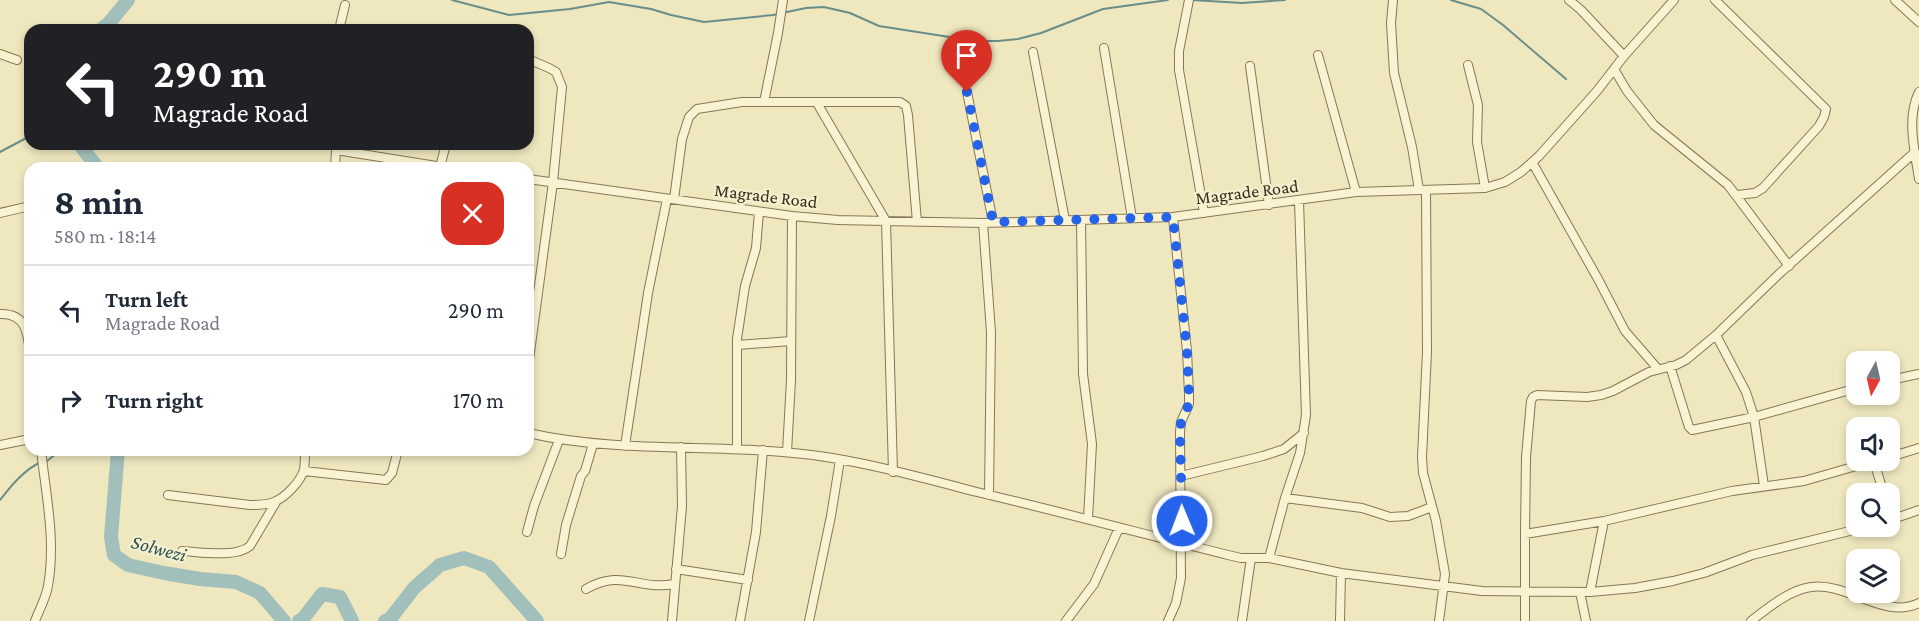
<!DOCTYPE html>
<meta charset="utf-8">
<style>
:root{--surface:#fff;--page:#f6f6f7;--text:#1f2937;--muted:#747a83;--line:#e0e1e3}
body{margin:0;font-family:"Crimson Pro",serif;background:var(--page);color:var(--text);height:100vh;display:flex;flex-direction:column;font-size:22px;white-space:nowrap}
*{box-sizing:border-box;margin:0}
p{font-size:20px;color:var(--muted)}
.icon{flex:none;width:33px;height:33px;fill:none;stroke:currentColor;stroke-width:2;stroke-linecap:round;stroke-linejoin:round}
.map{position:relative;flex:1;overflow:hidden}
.drawer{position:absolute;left:24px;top:162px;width:510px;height:294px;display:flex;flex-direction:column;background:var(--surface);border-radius:18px;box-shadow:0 3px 9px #0003}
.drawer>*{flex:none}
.top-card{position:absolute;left:24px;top:24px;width:510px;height:126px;border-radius:18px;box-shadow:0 3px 9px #0003;background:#202124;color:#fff;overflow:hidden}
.needle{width:39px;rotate:188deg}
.tools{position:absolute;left:1846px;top:351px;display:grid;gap:12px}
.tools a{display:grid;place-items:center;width:54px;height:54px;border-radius:12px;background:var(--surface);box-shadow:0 3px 9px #0003;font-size:30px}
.pin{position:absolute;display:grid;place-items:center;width:51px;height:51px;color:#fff;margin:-62px -26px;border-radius:50% 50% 50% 0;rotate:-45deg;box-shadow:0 0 6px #0007}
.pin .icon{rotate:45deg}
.me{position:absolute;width:66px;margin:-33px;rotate:359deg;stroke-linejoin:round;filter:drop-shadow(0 0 4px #0008)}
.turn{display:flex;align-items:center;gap:21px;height:126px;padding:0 30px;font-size:27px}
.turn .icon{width:78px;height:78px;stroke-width:2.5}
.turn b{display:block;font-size:42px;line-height:51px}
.round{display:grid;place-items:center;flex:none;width:63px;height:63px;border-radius:18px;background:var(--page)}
.summary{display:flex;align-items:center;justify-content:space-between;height:102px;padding:0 30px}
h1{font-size:36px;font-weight:700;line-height:45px}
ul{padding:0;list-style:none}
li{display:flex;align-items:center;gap:18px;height:90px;padding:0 30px;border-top:2px solid var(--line)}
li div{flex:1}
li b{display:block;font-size:22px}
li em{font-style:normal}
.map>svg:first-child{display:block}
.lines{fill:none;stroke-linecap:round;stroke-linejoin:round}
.stream{stroke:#698e8a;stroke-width:2}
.river{stroke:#a2c0bb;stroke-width:14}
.street-casing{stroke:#877757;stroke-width:10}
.street{stroke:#f9f3d1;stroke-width:8}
.route{stroke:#2563eb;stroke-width:10;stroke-dasharray:0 18}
.labels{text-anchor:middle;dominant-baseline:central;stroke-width:4.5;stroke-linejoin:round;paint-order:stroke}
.street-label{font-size:18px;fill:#362c1c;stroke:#f6f0ce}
.water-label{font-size:20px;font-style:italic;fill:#2a5357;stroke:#f6f0ce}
</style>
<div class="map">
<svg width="1919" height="621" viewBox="0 0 1919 621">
<rect width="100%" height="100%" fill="#efe7be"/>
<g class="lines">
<path class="stream" d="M452,0L509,15L570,9L609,2L651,9L671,15L704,22L773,15L806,8L824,7L850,13L879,26L975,41H998L1018,39L1041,33L1103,9L1168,0
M1192,0L1242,3L1285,0
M1451,0L1481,9L1503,25L1566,79
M0,152L30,136
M47,461L61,450
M0,500C11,486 23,471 39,463"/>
<path class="river" d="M100,30L109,23L128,0
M79,144L98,168
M118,450L111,537L114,555L128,565L164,573L200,579L236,582L260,593L284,621
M299,621L302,620L322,594L340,597L352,621
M385,621L390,619L414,588L440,565L464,558L489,567L537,621"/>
<defs>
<path id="street" d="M1189,0L1179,51V70L1204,213
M1393,0L1391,23L1394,73L1412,147L1419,190
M1569,0L1581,10L1624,56
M1715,0L1826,109L1824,117L1819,126L1763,188L1755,193L1737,195
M1895,0L1919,22
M339,30L345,5
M1104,48L1132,218
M1033,52L1065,220
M0,54L17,60
M1318,55L1356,192
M528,59L549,68L556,72L562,87L553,182L528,367
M1468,65L1478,105L1477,142L1485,188
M1250,66L1269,205
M1614,69L1627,91L1654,125L1728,185L1789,266
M967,92L993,222
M1919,92C1906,118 1915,152 1919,179
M764,102L778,33L783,0
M817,103L886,221L893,472
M335,144L336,150L335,168
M336,150L449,168
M1532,162L1598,279L1625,331L1658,369
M440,167L446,144
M528,179L792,216L838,220L983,223L1173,217L1356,192L1485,188L1505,182L1521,172L1539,156L1597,91L1624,56L1674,0
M1426,190L1427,352L1422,457L1423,473L1436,521L1445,574L1439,621
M674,199L682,139L689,117L697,109L742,102H900L906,106L908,115L917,222
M0,213L30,206
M1081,220L1083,374L1092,444L1088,519
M983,223L991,332L989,495
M0,314C26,313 28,333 30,354
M1716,335L1746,392L1754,417L1764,486
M737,345L791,341
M1670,366L1689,427L1692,430L1754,417L1857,388
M1890,380L1919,374
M528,433C626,455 727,442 826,457C877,465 927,479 977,492C1061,512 1144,534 1228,555L1241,558H1269L1341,573L1482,591L1590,592L1635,588L1673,581L1704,573L1752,555L1870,526
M0,445L30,439
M625,446L648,293L667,199
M737,448V339L745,286L756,248L759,212
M787,452L791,380L792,216
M1890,457L1919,448
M1877,460L1804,481L1732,491L1604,521L1525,534L1526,457L1531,401L1533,397L1537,395L1587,397L1601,395L1613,391L1649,372L1676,365L1686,360L1716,335L1779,274L1915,152
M1874,462L1884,494
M304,471L386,480L392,473L398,450
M1181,476L1263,456L1284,449L1304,433
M168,495L250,505C258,505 267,505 274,502C286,497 300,482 304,470C305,464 305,456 305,450
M1285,498L1362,508L1390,517L1408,516L1432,507
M1890,520L1919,510
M527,532L534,506L559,440
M1525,534V621
M182,551C201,552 236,558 250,546L276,502
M561,554L566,525L581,476L585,471L593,444
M1269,558L1285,498L1300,453L1306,415L1299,201
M676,569L748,580
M586,589C622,568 639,591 674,584
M1580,592L1586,621
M1590,592L1604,521
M35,621C39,610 46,598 48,586C56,541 46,495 41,450
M672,621L682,506L681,447
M740,621L756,532L763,450
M809,621L831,516L840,460
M1066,621L1094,584L1119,528
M1168,621L1176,603L1181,578L1180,432L1181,422L1189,404V394L1187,351L1173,217
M1242,621L1251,558
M1340,621L1341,573
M1751,621C1768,608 1789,590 1811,587C1848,582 1883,620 1919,603"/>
</defs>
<use href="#street" class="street-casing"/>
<use href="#street" class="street"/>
</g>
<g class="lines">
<path class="route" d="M967,92L993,222L1173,217L1187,351L1189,394V404L1181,422L1180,432L1182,521"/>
</g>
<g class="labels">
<g class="street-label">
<text transform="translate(1247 192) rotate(-7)">Magrade Road</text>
<text transform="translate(766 196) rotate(7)">Magrade Road</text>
</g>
<g class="water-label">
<text transform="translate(159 548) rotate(15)">Solwezi</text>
</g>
</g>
</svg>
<div class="tools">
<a><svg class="needle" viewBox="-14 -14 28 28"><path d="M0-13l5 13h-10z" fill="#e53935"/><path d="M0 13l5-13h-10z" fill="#747a83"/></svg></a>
<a><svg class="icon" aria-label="sound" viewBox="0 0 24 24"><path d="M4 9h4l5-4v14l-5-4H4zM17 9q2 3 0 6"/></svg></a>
<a><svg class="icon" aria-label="search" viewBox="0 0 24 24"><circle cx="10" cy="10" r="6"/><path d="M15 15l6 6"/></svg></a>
<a><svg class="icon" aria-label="layers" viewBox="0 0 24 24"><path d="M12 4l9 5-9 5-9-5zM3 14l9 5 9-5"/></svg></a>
</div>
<div class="pin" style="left:967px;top:92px;background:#d93025"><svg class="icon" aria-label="arrive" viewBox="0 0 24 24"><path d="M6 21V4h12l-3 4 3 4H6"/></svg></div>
<svg class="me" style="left:1182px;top:521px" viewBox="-20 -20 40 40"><circle r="17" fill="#2563eb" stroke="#fff" stroke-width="3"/><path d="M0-11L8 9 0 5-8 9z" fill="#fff"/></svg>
<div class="top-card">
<div class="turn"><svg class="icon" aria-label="left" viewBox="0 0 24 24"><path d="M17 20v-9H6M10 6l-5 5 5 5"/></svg><div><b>290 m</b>Magrade Road</div></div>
</div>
<section class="drawer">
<div class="summary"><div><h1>8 min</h1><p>580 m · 18:14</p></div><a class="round" style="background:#d93025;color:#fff"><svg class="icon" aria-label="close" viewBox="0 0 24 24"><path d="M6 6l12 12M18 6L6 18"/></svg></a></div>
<ul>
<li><svg class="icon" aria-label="left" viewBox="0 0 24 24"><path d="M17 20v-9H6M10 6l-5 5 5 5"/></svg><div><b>Turn left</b><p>Magrade Road</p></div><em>290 m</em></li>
<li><svg class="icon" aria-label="right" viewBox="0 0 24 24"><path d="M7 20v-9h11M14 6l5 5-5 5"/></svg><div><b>Turn right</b></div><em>170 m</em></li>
</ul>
</section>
</div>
